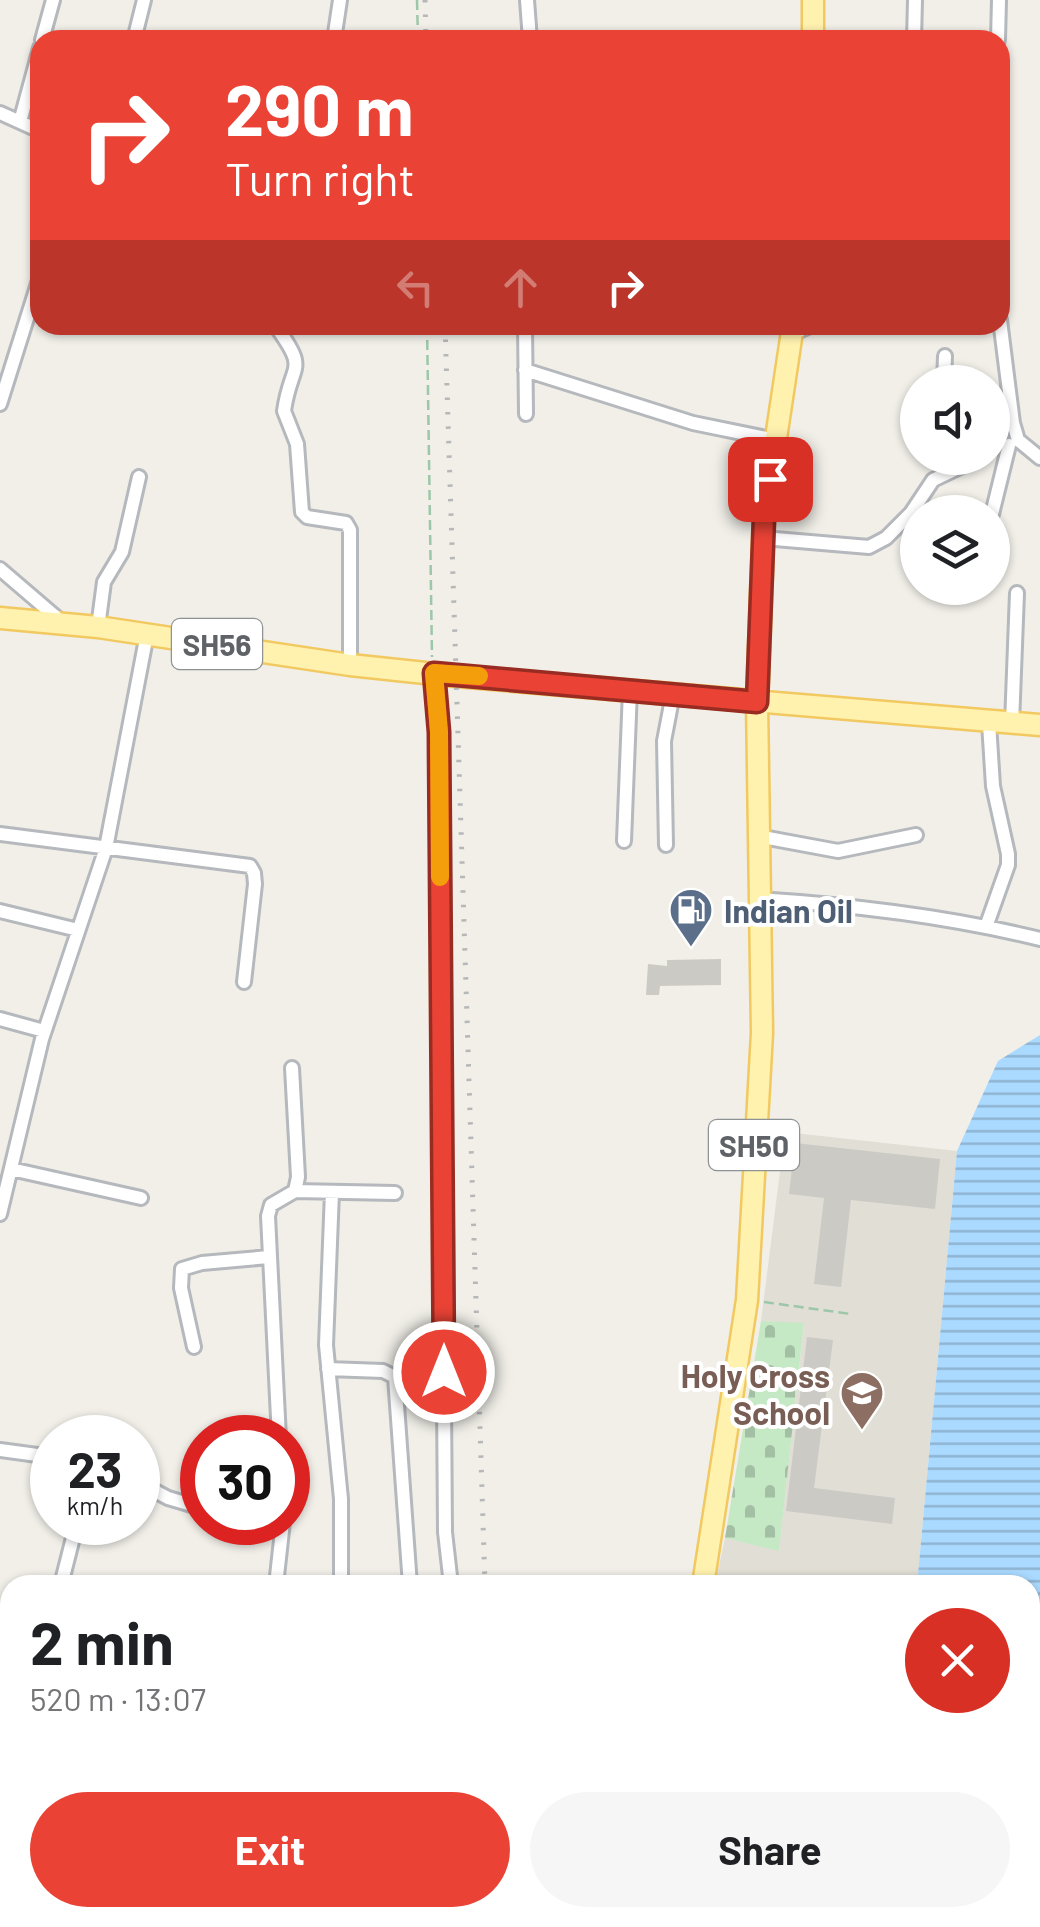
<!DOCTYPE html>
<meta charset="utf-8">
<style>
:root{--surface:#fff;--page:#f6f6f6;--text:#202124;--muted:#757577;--accent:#ea4335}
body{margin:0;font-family:Barlow,sans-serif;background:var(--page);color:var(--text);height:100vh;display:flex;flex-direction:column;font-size:38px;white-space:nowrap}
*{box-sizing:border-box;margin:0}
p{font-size:32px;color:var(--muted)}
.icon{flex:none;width:55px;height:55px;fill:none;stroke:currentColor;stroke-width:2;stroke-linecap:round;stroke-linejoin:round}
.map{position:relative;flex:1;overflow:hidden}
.sheet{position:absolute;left:0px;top:1575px;width:1040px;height:352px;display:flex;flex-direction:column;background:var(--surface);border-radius:30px 30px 0 0;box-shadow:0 2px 8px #0004}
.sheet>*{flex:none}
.top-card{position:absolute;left:30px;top:30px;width:980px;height:305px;border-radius:30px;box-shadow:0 2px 8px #0004;background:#ea4335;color:#fff;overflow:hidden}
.fabs{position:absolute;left:900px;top:365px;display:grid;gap:20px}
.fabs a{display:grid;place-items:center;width:110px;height:110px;border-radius:50%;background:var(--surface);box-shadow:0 2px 8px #0004;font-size:50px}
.speed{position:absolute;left:30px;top:1415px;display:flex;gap:20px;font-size:50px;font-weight:700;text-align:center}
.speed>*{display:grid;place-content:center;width:130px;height:130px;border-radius:50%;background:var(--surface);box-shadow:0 2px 8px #0004;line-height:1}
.speed small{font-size:25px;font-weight:400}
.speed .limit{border:15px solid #d22;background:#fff;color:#111}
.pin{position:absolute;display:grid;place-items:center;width:85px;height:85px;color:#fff;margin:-42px;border-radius:20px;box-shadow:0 5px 15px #0006}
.me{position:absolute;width:110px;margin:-55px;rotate:0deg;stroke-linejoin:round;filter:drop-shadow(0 0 8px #0008)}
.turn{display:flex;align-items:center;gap:35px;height:210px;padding:0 30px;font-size:45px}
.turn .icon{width:130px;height:130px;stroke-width:2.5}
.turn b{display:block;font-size:70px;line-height:85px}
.lanes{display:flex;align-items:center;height:95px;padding:0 30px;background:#0003;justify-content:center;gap:50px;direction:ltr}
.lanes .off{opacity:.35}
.round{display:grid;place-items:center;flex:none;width:105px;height:105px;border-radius:52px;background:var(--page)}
.summary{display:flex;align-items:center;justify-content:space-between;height:170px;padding:0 30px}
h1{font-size:60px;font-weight:700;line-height:75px}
.primary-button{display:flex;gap:20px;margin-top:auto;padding:20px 30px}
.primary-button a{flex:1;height:115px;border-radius:60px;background:var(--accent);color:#fff;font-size:40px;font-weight:700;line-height:115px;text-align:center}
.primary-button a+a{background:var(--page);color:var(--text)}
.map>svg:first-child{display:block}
.education{fill:#e1ded6}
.cemetery{fill:url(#cemetery-stones)}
.water{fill:url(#water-rules)}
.building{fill:#cccac5}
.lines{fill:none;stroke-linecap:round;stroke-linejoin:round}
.street-casing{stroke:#b5b8bc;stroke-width:18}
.primary-casing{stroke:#f2c960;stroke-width:25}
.path{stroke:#9cc7a9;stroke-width:2.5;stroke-dasharray:10 5;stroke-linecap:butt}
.street{stroke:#fff;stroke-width:12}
.primary{stroke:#fff2af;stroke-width:20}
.rail{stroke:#b6b7b8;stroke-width:5;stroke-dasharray:2.5 12;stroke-linecap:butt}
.route-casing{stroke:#982c22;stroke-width:25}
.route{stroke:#ea4335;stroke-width:18}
.slow{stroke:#f59e0b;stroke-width:18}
.labels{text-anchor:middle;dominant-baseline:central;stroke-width:8;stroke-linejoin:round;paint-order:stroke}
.shield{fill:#fff;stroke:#8f9295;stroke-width:2.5}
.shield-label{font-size:30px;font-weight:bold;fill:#5f6368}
.service-label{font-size:32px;font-weight:bold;fill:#4e5e75;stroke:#fff;text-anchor:start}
.education-label{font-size:32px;font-weight:bold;fill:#785e54;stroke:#fff;text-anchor:end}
</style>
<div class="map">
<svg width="1040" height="1927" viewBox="0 0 1040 1927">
<defs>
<pattern id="cemetery-stones" width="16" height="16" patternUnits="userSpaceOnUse" patternTransform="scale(2.5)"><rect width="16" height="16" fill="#c5e8c5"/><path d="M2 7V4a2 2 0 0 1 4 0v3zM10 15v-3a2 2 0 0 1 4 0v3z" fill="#a3c0a4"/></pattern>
<pattern id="water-rules" width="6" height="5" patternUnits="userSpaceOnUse" patternTransform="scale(2.5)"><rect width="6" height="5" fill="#aadaff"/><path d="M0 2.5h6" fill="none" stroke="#8eb4d2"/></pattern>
</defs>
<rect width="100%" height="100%" fill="#f1efe8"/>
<path class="education" d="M785,1132L957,1151L917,1585H715L725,1538L779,1550L804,1324L761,1321Z"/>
<path class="cemetery" d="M761,1321L804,1323L779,1551L725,1538Z"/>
<path class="water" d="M1040,1035V1927H878L879,1918H1030V1585H917L957,1151L998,1061Z"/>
<path class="building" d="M721,959V985L660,986L659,995H646L648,964L667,966V960Z
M795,1143L940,1159L935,1209L851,1200L841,1287L814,1284L824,1198L789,1194Z
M807,1337L833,1340L814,1488L895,1498L892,1524L786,1511Z"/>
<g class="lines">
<defs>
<path id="street" d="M527,0L530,40
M42,40L53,0
M134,40L144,0
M334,40L340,0
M914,40L915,0
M998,40L999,0
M0,113L40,131
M20,122L40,48
M1000,320L1013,423L1018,440L1040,458
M275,325C310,373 291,361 284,411L297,444L302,512L307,517L346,523L350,530V665
M525,325L526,414
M792,334L812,325
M525,370L693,423L776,440
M944,382L945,356
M0,404L40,277
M992,514L1009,445
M763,538L869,547L886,538L911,513L933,480L979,458
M0,569L63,623
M98,627L104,582L122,552L139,477
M434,673L439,732L445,1532L451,1585
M1012,724L1017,593
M0,834L250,866L254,873L255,884L244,982
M757,836L838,851L916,835
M624,841L630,690
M666,845L664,741L673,694
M758,899C854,905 947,916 1040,939
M0,911L78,930
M986,927L1008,865V854L993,786L989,723
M0,1019L44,1031
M11,1169L141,1198
M295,1191L395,1193
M332,1192L326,1345L341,1499V1585
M0,1214L42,1039L106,848L147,634
M194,1347L181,1288L182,1269L202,1263L269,1257
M328,1369L383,1371L395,1377L410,1585
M279,1438L268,1216L271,1205L295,1191L298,1177L292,1068
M0,1450L52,1457
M138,1482L168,1498L202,1508
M61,1585L77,1522
M276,1585L283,1522
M0,1647L10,1649
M0,1800L10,1802
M96,1918V1927
M156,1918L157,1927
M485,1918L486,1927"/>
<path id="primary" d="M813,40V0
M0,618L98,627L350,665L444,675L1040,725
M703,1585L747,1300L762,1033L757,702L764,518L793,325
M670,1927L671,1918"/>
</defs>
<use href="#street" class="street-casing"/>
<use href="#primary" class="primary-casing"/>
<path class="path" d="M417,0L418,40
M427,325L432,657
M764,1302L851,1314"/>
<use href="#street" class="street"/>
<use href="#primary" class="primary"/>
<path class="rail" d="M425,0L426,40
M445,325L485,1585
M509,1918L511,1927"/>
</g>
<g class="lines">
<defs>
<path id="route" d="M444,1372L439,732L434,673L757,702L764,518L770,479"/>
</defs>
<use href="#route" class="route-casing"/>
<use href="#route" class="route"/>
<path class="slow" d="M440,877L439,732L434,673L479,676"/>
</g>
<defs>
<symbol id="fuel-pin" viewBox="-11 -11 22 30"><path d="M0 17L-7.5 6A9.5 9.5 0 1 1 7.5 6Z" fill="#5c6f8a" stroke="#fff"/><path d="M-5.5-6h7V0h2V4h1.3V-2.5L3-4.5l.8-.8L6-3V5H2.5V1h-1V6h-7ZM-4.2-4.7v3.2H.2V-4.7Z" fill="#fff"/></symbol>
<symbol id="school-pin" viewBox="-11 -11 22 30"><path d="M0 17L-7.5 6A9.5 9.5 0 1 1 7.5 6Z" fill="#8d6e63" stroke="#fff"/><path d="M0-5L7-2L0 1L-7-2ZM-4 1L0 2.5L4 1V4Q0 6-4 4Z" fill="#fff"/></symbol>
</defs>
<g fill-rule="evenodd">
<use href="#fuel-pin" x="666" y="885" width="50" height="68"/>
<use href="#school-pin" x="837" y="1368" width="50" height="68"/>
</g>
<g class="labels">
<g class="shield">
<rect x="172" y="619" width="90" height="50" rx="8"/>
<rect x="709" y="1120" width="90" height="50" rx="8"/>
</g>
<g class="shield-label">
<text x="217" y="644">SH56</text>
<text x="754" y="1145">SH50</text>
</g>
<g class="service-label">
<text x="724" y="910">Indian Oil</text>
</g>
<g class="education-label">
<text x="830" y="1375">Holy Cross<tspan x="830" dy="37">School</tspan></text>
</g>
</g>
</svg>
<div class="fabs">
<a><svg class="icon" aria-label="sound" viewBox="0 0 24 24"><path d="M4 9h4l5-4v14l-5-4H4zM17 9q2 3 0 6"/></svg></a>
<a><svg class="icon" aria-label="layers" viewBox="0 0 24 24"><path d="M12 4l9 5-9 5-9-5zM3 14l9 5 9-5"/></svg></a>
</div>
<div class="speed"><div>23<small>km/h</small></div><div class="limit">30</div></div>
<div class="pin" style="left:770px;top:479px;background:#d93025"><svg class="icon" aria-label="arrive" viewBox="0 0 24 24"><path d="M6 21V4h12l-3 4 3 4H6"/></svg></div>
<svg class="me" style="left:444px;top:1372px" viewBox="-20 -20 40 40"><circle r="17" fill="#ea4335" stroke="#fff" stroke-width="3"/><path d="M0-11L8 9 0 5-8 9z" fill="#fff"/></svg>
<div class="top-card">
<div class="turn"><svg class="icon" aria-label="right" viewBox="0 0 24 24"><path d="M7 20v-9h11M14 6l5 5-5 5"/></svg><div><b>290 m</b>Turn right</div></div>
<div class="lanes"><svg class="icon off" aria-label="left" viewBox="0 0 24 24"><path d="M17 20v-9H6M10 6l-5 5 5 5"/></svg><svg class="icon off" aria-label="ahead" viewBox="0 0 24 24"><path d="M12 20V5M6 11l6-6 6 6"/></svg><svg class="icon" aria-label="right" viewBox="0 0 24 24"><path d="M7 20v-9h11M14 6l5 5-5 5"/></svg></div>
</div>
<section class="sheet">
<div class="summary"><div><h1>2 min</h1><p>520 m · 13:07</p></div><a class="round" style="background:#d93025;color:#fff"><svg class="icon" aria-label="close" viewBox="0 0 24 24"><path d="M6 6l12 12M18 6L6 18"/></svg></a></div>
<div class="primary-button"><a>Exit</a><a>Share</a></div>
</section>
</div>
